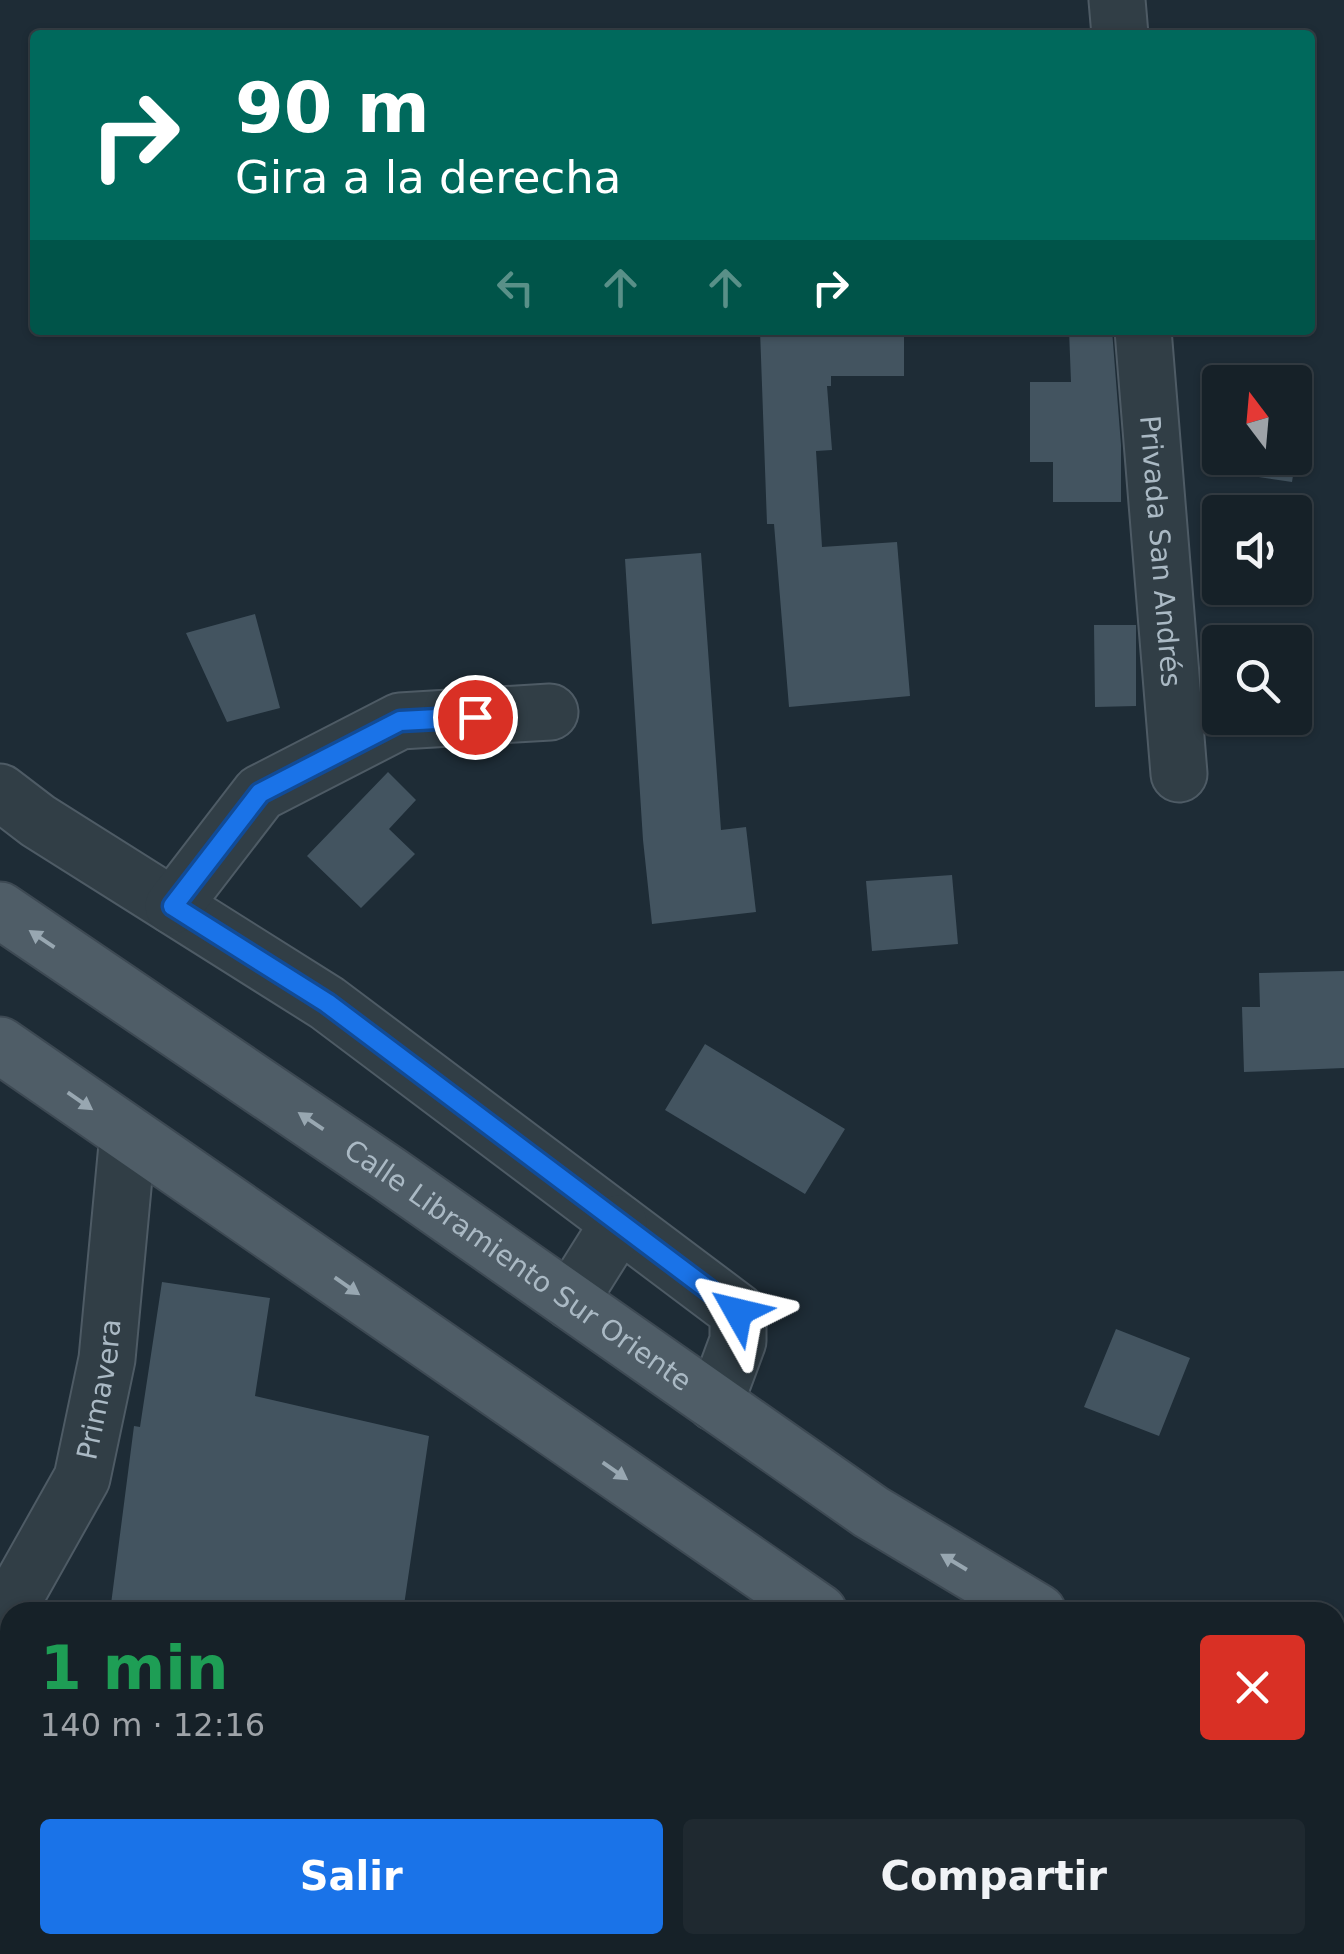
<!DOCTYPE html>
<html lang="es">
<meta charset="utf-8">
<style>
:root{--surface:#162128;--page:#1f2930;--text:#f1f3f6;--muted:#9ea3a8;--line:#353e45;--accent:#1a73e8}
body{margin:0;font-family:"DejaVu Sans",sans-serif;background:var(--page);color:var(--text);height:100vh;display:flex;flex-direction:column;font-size:38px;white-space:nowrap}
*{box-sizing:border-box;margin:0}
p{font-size:32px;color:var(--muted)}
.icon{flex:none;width:55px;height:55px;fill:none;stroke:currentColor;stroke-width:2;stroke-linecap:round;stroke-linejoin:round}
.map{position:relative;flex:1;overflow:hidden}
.sheet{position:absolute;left:0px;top:1602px;width:1345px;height:352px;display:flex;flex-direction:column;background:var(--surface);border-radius:30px 30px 0 0;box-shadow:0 2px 8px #0004,0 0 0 2px var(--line)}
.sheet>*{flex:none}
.banner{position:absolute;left:30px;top:30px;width:1285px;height:305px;border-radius:10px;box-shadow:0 2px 8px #0004,0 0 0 2px var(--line);background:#00695c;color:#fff;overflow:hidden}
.needle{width:65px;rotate:344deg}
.controls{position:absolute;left:1202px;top:365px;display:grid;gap:20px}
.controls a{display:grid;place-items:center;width:110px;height:110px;border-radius:10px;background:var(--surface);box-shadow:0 2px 8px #0004,0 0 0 2px var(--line);font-size:50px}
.pin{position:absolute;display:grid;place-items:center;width:85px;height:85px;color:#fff;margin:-42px;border:5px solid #fff;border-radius:50%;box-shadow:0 2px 10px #0007}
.me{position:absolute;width:110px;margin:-55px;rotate:307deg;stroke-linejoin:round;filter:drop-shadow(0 0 8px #0008)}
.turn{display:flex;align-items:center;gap:35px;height:210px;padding:0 40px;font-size:45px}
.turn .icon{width:130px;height:130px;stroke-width:2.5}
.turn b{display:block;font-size:70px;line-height:85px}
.lanes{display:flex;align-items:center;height:95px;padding:0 40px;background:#0003;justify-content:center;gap:50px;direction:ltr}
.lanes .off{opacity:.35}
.round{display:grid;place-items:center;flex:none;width:105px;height:105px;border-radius:10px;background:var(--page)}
.summary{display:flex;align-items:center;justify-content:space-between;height:170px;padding:0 40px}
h1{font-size:60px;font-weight:600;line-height:75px;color:#1e9e55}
.cta{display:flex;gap:20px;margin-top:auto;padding:20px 40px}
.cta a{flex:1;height:115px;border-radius:10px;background:var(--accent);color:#fff;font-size:40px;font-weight:600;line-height:115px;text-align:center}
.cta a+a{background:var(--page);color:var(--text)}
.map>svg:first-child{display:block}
.building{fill:#435460}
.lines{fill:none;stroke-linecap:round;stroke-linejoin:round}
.minor-casing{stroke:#4e5b65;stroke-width:59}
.major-casing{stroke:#3d4953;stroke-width:59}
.minor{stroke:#313e46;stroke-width:55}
.major{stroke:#4f5d67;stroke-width:55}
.oneway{fill:#98a7b1}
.route-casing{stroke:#114b97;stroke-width:25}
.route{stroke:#1a73e8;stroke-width:18}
.labels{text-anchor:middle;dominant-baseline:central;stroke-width:9;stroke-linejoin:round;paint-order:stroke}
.street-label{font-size:28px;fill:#aab9c4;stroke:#17222b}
</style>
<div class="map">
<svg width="1344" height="1954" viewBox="0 0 1344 1954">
<rect width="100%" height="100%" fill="#1e2c36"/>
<path class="building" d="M760,330H904V376H831V386H827L832,450L816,451L822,547L897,542L910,696L789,707L774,524H767Z
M1069,330H1112L1121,445V502H1053V462H1030V382H1071Z
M1220,375L1273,382H1220V458H1295V386L1307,388L1292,482L1205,469Z
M701,553L721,830L746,827L756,912L652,924L643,840L625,559Z
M255,614L280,708L227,722L186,633Z
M1094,625H1136V706L1095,707Z
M388,772L416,800L389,829L415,854L361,908L307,856Z
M952,875L958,944L872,951L866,881Z
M1344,971V1068L1244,1072L1242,1007H1260L1259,973Z
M705,1044L845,1129L805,1194L665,1110Z
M162,1282L270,1298L255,1396L429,1436L403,1612H110L134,1426L140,1427Z
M1116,1329L1190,1358L1159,1436L1084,1407Z"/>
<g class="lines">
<defs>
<g id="minor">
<path d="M1117,0L1120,35"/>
<path id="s1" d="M1143,330L1179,774"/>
<path d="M0,792L38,821L327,1003L738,1312V1341L715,1403"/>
<path d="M173,906L260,793L400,721L550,712"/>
<path d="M570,1301L619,1223"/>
<path id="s2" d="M0,1624L82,1478L107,1359L128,1134"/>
<path d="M0,1823L10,1829"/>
<path d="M197,1945L212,1954"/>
<path d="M1232,1954L1235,1945"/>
</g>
<g id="major">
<path id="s3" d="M0,910L389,1174L871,1512L1038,1612"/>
<path d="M0,1045L819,1612"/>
<path d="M1335,1781L1344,1785"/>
<path d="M1335,1906L1344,1910"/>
</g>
</defs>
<use href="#minor" class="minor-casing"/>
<use href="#major" class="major-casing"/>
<use href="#minor" class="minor"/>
<use href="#major" class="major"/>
</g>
<defs><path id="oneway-solid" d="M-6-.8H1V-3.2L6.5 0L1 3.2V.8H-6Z" transform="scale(2.5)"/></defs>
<g class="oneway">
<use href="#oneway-solid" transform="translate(42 939) rotate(-146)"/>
<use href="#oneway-solid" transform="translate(80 1101) rotate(35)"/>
<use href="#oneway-solid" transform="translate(311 1121) rotate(-146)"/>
<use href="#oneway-solid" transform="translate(347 1286) rotate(35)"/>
<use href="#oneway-solid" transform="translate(615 1471) rotate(35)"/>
<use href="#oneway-solid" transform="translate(954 1562) rotate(-149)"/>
</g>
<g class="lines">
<defs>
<path id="route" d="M475,717L400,721L260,793L173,906L327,1003L738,1312"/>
</defs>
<use href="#route" class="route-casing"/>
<use href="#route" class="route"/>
</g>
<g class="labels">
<g class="street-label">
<text stroke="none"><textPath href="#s1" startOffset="222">Privada San Andrés</textPath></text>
<text stroke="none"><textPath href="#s3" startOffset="628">Calle Libramiento Sur Oriente</textPath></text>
<text stroke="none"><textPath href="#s2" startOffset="258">Primavera</textPath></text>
</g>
</g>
</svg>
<div class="controls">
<a><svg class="needle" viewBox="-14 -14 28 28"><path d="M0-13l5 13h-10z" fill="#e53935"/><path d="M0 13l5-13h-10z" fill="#9ea3a8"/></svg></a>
<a><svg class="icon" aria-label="sound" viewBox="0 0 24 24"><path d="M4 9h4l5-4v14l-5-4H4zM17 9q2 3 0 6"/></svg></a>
<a><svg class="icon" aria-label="search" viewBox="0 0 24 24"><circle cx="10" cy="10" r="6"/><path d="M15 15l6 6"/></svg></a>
</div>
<div class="pin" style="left:475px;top:717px;background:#d93025"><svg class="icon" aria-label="arrive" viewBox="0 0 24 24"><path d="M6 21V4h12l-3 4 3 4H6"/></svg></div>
<svg class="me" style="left:738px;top:1312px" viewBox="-20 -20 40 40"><path d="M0-17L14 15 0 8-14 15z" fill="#1a73e8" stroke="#fff" stroke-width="4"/></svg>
<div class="banner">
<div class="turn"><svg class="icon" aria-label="right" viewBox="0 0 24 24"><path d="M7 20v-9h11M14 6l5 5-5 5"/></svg><div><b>90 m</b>Gira a la derecha</div></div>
<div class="lanes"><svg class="icon off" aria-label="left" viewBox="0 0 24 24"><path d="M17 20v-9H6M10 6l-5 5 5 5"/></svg><svg class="icon off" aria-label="ahead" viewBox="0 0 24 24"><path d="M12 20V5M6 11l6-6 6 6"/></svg><svg class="icon off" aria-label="ahead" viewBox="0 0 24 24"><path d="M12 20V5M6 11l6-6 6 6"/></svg><svg class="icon" aria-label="right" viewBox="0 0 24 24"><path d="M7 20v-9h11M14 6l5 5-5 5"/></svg></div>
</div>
<section class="sheet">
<div class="summary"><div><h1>1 min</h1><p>140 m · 12:16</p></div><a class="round" style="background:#d93025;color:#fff"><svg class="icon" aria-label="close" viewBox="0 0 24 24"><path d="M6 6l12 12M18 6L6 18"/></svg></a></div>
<div class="cta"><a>Salir</a><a>Compartir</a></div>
</section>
</div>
